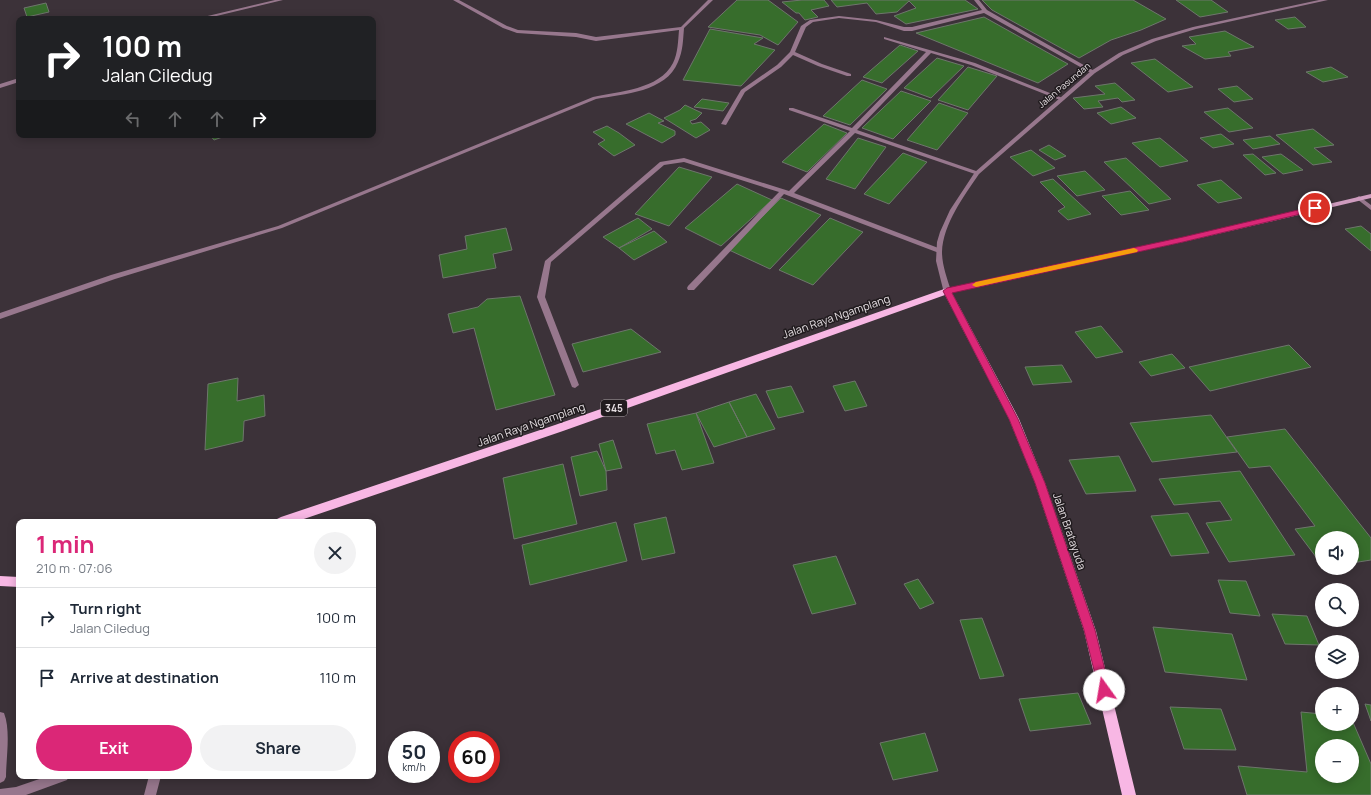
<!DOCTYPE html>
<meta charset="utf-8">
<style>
:root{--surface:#fff;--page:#f2f2f3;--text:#1f2937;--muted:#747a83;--line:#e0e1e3;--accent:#db2777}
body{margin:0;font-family:Manrope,sans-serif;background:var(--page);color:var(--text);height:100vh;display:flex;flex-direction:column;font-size:15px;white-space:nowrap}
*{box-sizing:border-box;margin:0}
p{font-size:13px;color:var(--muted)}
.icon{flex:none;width:22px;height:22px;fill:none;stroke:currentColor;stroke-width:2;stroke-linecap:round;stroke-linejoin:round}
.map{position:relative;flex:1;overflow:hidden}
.drawer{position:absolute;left:16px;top:519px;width:360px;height:260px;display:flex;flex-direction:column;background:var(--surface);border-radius:8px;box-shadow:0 2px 10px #0003}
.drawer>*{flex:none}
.top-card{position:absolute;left:16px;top:16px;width:360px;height:122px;border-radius:8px;box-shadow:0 2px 10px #0003;background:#202124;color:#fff;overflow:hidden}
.buttons{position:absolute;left:1315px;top:531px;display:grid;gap:8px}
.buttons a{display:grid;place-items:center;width:44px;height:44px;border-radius:50%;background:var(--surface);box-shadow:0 2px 10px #0003;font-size:20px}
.speed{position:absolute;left:388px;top:731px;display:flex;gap:8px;font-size:20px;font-weight:700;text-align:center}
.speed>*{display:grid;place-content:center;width:52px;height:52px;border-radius:50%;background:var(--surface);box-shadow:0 2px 10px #0003;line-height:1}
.speed small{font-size:10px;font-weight:400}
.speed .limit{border:6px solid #d22;background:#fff;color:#111}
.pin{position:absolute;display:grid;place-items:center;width:34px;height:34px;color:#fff;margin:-17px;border:2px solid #fff;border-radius:50%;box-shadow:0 1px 4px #0007}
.me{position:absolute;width:44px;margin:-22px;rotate:347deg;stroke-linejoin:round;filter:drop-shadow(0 0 3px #0008)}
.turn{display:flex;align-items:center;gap:14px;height:84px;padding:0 20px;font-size:18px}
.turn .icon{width:52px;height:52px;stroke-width:2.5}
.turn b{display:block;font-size:28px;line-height:34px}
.lanes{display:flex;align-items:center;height:38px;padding:0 20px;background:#0003;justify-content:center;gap:20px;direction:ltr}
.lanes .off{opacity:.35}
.round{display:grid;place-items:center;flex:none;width:42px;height:42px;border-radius:21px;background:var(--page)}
.head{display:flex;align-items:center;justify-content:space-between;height:68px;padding:0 20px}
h1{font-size:24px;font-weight:700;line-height:30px;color:var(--accent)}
.button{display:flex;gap:8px;margin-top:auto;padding:8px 20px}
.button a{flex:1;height:46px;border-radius:24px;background:var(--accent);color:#fff;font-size:16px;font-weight:700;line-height:46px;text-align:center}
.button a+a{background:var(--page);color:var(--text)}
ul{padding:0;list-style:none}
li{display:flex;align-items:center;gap:12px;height:60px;padding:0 20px;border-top:1px solid var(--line)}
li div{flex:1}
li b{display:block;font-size:15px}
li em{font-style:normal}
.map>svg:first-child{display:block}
.building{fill:#376d2c;stroke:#6e766c;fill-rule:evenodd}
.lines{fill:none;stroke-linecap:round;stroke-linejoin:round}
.service{fill:#97778d;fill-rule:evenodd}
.minor{fill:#97778d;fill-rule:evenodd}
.tertiary{fill:#97778d;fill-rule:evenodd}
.secondary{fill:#ce9bbe;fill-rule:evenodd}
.primary{fill:#f8b7e4;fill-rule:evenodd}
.route{fill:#db2777;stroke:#8e194d}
.slow{fill:#f59e0b}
.labels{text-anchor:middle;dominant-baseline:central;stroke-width:3;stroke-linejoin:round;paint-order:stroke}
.far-street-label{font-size:9px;fill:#e5dee2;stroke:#201b1e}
.shield{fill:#201b1e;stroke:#aaa4a7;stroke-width:1}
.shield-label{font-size:10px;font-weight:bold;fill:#e5dee2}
.street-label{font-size:11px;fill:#e5dee2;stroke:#201b1e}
</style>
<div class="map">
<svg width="1371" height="795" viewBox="0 0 1371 795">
<rect width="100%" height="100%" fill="#3c3239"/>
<path class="building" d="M737,0H768L798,22L778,45L760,35L708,27Z
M802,0H824L829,6L811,10L818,17L805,20L799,13H796L782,2Z
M831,0H965L978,9L906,24L894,16L916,8L909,1L897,12L876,14L867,3L837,7Z
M982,0H1133L1166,19L1141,30L1111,40L1079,58L992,10Z
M1176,0H1211L1228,12L1200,17Z
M46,3L49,12L27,17L24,8Z
M984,17L1068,64L1038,83L916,33Z
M1295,17L1306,27L1288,29L1275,20Z
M710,29L763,38L754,44L775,50L741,86L683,80Z
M1225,31L1254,47L1228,52L1231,56L1205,59L1182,46L1196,44L1189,37Z
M900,45L918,51L882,83L863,77Z
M937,58L964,66L931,98L904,88Z
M1155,59L1193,87L1168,92L1131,63Z
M968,67L997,76L968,110L938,100Z
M1331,67L1348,77L1323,82L1306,72Z
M862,80L887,89L850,125L823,116Z
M1115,83L1135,100L1122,102L1118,98L1098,101L1103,107L1084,109L1073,98L1105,94L1095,86Z
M1237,86L1253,99L1234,102L1218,89Z
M901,91L931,101L893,139L862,128Z
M702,99L729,103L723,111L694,107Z
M939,103L968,113L937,150L907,140Z
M685,105L702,113L696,119L690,121L692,124L701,122L710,130L696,138L664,118L680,110Z
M1121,107L1136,118L1111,124L1097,113Z
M1228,108L1253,128L1229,132L1204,112Z
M649,113L664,121L658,123L675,131V135L662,143L626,124Z
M824,124L847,133L807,172L782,162Z
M607,126L619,133L635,145L614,156L598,144L605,140L593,132Z
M1313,129L1334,145L1314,148L1332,162L1313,165L1276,135Z
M1221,134L1234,144L1213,148L1200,138Z
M210,135H228L214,140Z
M1270,136L1280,144L1253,149L1243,140Z
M858,138L886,147L855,189L826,179Z
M1160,138L1188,161L1160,167L1132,143Z
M1049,145L1066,156L1055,160L1039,150Z
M1031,150L1055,168L1033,176L1010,157Z
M903,153L927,162L889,204L864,194Z
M1253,154L1276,173L1265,175L1243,155Z
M1281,154L1303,170L1283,174L1262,157Z
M1126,158L1171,199L1149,204L1104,162Z
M679,167L712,177L669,226L635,214Z
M1085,171L1105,190L1077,196L1057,176Z
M1053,179L1091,214L1068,220L1058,211L1065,207L1040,182Z
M1221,180L1242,198L1218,203L1197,185Z
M737,184L772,200L721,246L685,228Z
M1130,191L1149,210L1121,215L1102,196Z
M781,198L821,215L770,269L729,250Z
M638,218L652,229L619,248L603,237Z
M830,218L863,232L813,285L779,270Z
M1361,226L1371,234V251L1345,229Z
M506,228L512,250L493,254L496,268L443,278L439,255L467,249L465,236Z
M654,231L667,242L634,260L619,248Z
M520,296L555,395L496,410L474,328L453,333L448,314L478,307L487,299Z
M1101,326L1123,352L1096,358L1075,332Z
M631,329L661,352L583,372L572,344Z
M1289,345L1311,367L1210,391L1189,367Z
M1172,354L1185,368L1151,376L1139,362Z
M1062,365L1072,382L1033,385L1025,367Z
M238,378L237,401L264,395L265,416L244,421L243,441L205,450L208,384Z
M855,381L867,406L845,411L833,386Z
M791,386L804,412L778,418L766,391Z
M756,394L775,429L747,437L729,402Z
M729,402L747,437L714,447L696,413Z
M696,413L714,463L682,470L675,450L656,454L647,424Z
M1211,415L1237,452L1152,462L1130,423Z
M1285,429L1371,538V560L1352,563V538H1322V565L1295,529L1315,526L1270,466L1249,468L1227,437Z
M613,440L622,468L606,471L599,444Z
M597,451L606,471L607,490L580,496L571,457Z
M1119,456L1136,491L1086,494L1069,460Z
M563,464L577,524L514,539L503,478Z
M1240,471L1295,555L1229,562L1206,523L1232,520L1220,501L1174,505L1159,479Z
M1188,513L1209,553L1171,556L1151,516Z
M666,517L675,553L642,560L634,524Z
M616,522L627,561L530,585L522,545Z
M836,556L856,604L812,614L793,565Z
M918,579L934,603L920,609L904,584Z
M1218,580L1246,581L1260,616L1230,613Z
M1272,614L1307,616L1319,645L1285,644Z
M982,618L1004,676L980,679L960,620Z
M1153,627L1232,634L1247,680L1165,672Z
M1078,693L1091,724L1030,731L1019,699Z
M1365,704L1371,705V721Z
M1170,707L1221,709L1236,750L1184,749Z
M1301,712L1322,714V724H1352V720L1371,764V795H1247L1238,766L1307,772ZM1322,746H1352V776H1322Z
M925,733L938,771L893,780L880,743Z"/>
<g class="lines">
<path class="service" d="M48,776H69L67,780L26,795H0V789L16,787Z
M149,776H161L156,795H144Z"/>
<path class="minor" d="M275,0H283L204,19H195Z
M453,0H459L507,26L518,30L576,33L596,37L681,27L708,0H713L684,28C683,40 683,51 678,62C666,92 624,94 596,99L282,228L115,279L0,319V313L111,275L278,226L593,97C619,91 659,90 673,63C678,53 678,41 679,30L596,41L576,37L517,33L503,28Z
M974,0H979L987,10L1096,72L1091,73L984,13L912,31H904L876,22L839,18L813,22L806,27L795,52L822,64L851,74V76H847L818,66L793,55L781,67L745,92L726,125L721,124L741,90L777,65L790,52L801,26L810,20L839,16L876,20L904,27H912L982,10Z
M884,37L975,63L1065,99L1060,100L971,65L931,53L857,130L979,172V174H975L855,133L794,193L941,249L942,251L939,253L784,194L694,290H688L687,288L688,286L779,192L684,162L664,165L551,262L545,297L579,385L575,388L572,387L537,297L545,261L660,162L684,158L789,191L850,131L789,110V108H793L852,128L926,52L884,39Z
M19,78V82L0,88V84Z
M1359,196L1371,205V210L1357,199L1356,198Z
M0,712L4,713C11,731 6,758 6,777L4,781L0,783Z"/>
<path class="tertiary" d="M1319,0H1328L1196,29L1156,41L1123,55L1095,73L979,174C964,196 943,224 942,252C942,265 947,278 951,291L950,293H944L936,261L937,242L940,232L950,210L975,172L1091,71L1119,53L1152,39L1193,27Z"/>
<path class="secondary" d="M1371,194V198L1183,242L947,293L943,291L947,289L1183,238Z"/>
<path class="primary" d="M947,288L951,291L1019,419L1045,483L1096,631L1136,795H1122L1084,631L1035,483L1009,419L945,295L563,431L295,522H275L277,519L281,517L555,425Z
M0,576L19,577V587L0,586Z"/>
</g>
<path class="route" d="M1315,206L1318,207V210L1183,242L952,293L1018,419L1045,483L1095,630L1110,690L1108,694L1104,696L1100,694L1084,630L1035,483L1009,419L943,291L947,288L1183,237Z"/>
<path class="slow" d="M1134,248L1138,250L1137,252L976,287L972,285L976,282Z"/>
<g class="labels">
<g class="far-street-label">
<text transform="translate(1064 85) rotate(-40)">Jalan Pasundan</text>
</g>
<rect class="shield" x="601" y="400" width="26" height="16" rx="3"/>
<g class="shield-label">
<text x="614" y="408">345</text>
</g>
<g class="street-label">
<text transform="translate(836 316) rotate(-19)">Jalan Raya Ngamplang</text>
<text transform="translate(531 424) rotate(-19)">Jalan Raya Ngamplang</text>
<text transform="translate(1070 531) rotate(71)">Jalan Bratayuda</text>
</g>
</g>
</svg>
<div class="buttons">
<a><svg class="icon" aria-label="sound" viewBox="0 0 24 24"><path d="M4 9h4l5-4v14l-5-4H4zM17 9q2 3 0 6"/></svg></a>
<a><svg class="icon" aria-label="search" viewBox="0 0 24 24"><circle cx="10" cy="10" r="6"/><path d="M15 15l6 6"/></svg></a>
<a><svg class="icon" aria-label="layers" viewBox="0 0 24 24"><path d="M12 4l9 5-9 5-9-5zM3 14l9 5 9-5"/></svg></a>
<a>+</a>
<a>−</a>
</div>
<div class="speed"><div>50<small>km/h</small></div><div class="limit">60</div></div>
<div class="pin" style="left:1315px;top:208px;background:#d93025"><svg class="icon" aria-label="arrive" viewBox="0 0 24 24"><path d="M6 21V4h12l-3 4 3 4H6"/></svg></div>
<svg class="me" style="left:1104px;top:690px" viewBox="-20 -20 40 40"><circle r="19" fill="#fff"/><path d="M0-13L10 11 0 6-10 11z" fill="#db2777"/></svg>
<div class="top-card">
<div class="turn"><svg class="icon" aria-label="right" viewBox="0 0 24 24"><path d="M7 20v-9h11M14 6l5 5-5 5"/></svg><div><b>100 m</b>Jalan Ciledug</div></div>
<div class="lanes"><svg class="icon off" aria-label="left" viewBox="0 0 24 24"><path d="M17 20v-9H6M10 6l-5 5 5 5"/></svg><svg class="icon off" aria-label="ahead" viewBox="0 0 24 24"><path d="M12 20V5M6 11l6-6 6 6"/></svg><svg class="icon off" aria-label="ahead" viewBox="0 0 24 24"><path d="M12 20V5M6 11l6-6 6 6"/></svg><svg class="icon" aria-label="right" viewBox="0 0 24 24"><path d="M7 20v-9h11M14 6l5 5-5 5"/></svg></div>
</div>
<section class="drawer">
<div class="head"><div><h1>1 min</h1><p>210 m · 07:06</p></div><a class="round"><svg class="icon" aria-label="close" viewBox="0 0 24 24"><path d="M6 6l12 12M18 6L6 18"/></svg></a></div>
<ul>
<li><svg class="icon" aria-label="right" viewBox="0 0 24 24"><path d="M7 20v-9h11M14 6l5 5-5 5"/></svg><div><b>Turn right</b><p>Jalan Ciledug</p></div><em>100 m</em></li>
<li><svg class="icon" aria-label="arrive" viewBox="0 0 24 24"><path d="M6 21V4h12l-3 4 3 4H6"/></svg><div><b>Arrive at destination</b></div><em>110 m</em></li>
</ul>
<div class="button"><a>Exit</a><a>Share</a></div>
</section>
</div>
